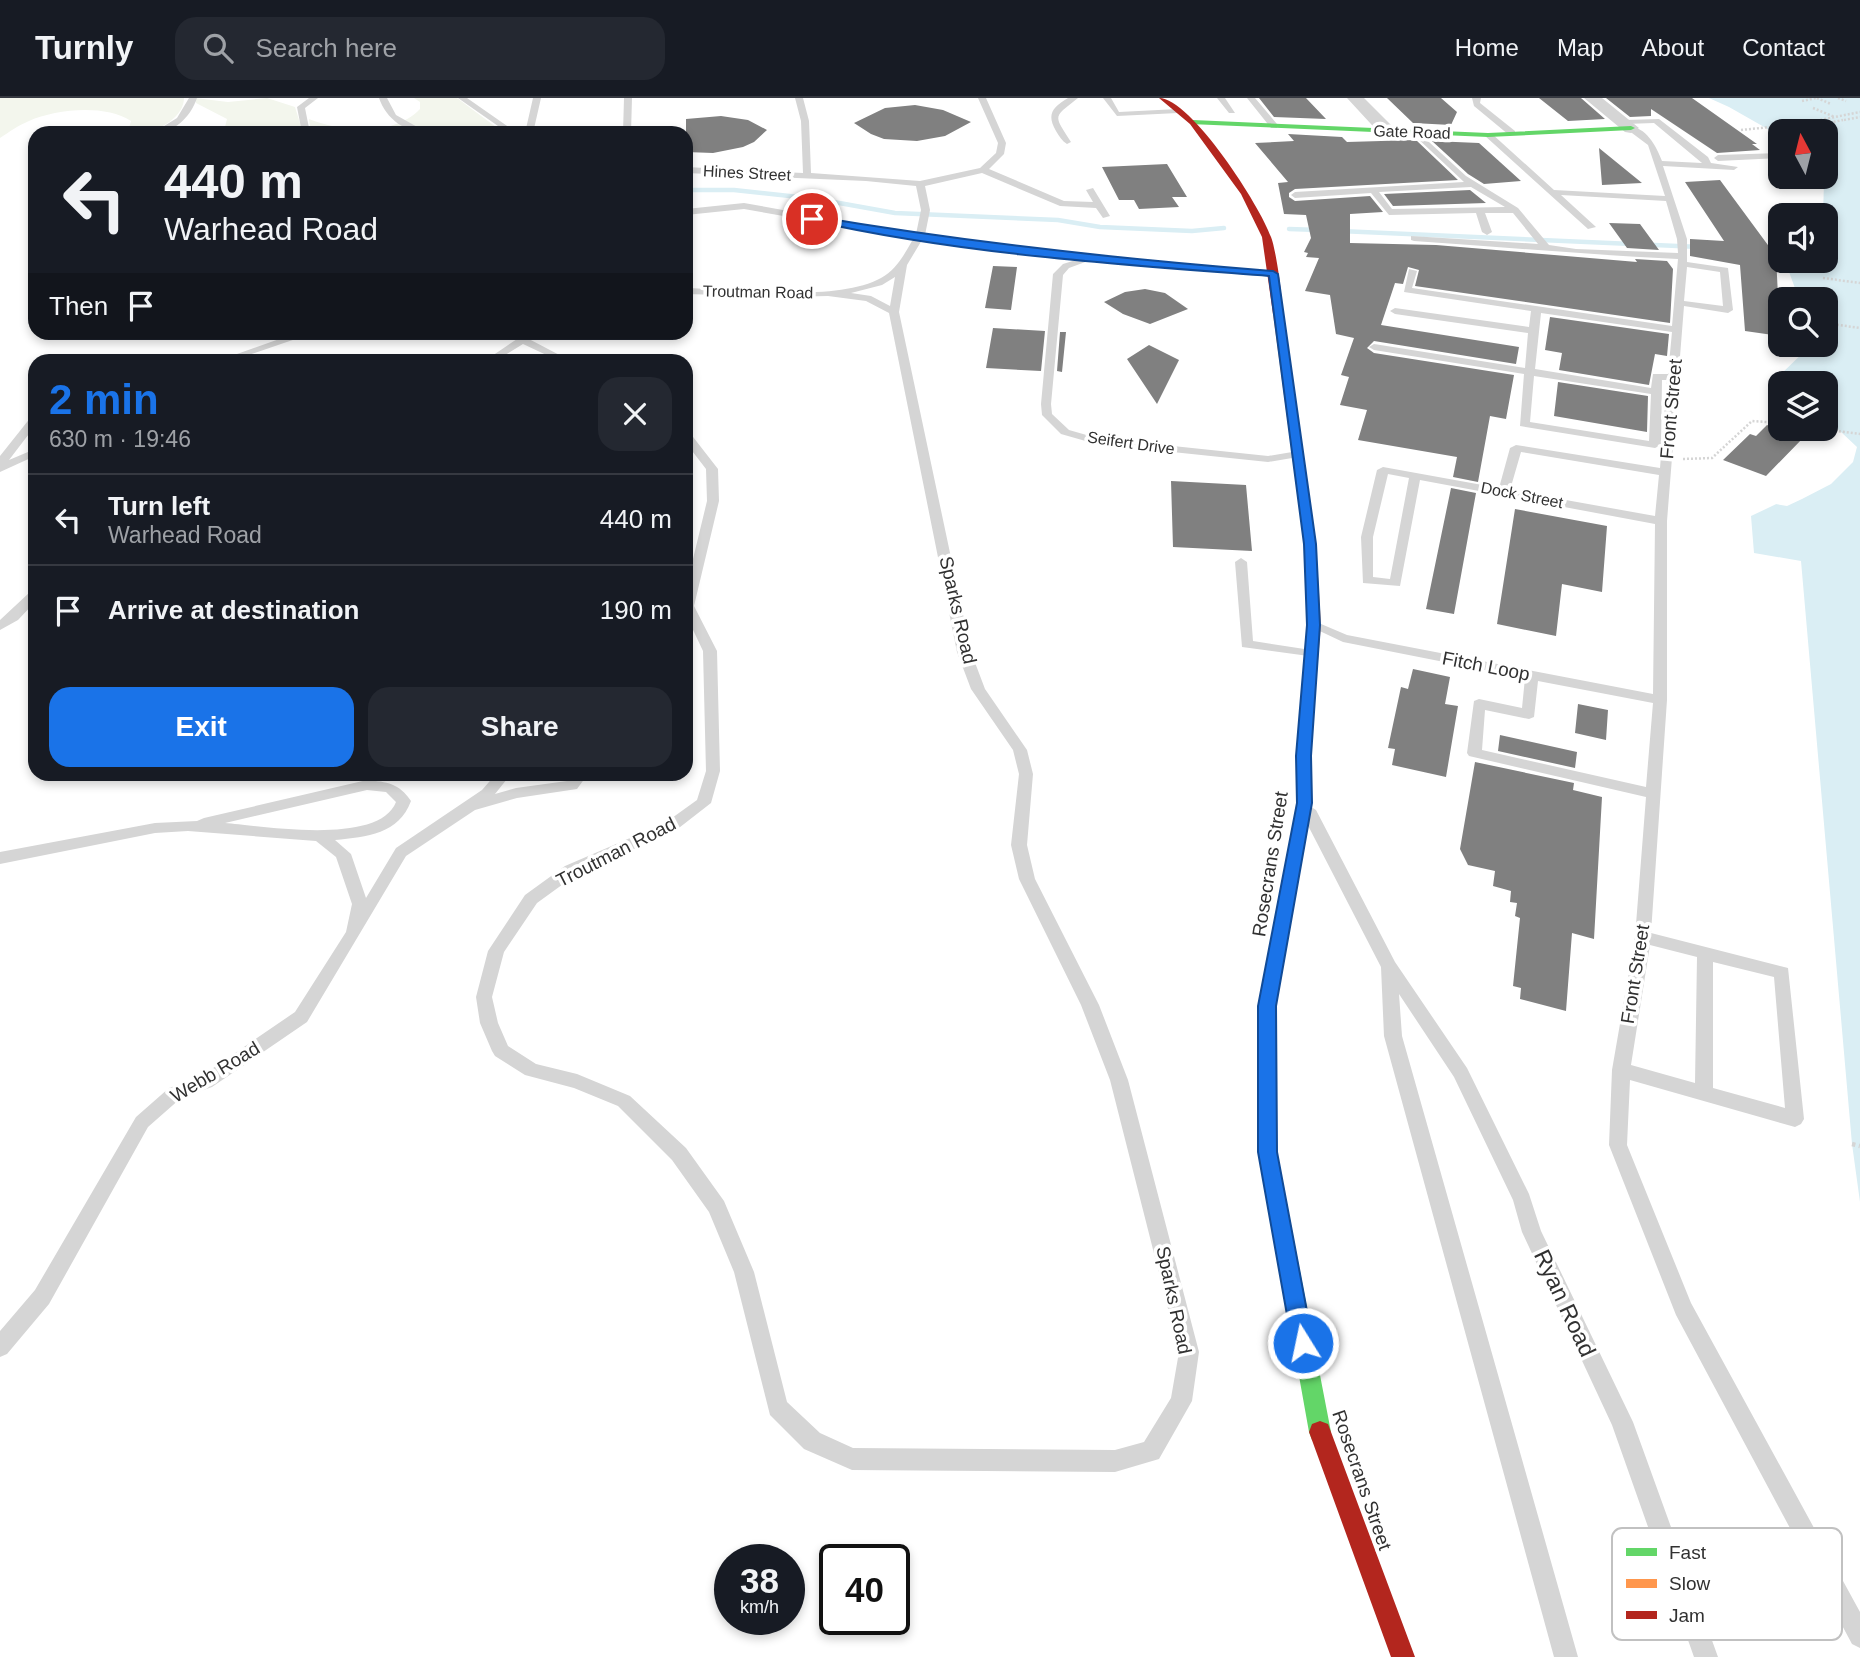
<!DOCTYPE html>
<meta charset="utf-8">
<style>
:root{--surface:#171b24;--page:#242831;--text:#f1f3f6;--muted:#9ea1a6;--line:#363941;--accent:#1a73e8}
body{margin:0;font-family:Arial,sans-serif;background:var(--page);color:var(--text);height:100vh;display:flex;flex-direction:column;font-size:26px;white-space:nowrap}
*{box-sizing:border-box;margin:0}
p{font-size:23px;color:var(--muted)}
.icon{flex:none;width:38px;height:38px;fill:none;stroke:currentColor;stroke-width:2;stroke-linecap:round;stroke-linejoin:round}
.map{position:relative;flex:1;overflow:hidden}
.details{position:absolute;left:28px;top:256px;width:665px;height:427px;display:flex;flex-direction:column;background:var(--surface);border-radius:21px;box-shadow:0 4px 10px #0003}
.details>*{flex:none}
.banner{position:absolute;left:28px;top:28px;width:665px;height:214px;border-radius:21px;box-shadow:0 4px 10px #0003;background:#171b24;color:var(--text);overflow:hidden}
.needle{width:46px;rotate:353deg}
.controls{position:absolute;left:1768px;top:21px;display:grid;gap:14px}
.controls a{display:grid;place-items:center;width:70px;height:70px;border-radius:14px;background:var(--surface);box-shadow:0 4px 10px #0003;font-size:35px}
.speed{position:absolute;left:714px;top:1446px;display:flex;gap:14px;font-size:35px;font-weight:700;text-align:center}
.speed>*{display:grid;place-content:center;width:91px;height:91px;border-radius:50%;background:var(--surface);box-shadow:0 4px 10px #0003;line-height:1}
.speed small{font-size:18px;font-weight:400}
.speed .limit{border:4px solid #111;border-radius:10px;background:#fff;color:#111}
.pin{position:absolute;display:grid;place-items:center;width:60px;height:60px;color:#fff;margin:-30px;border:4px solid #fff;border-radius:50%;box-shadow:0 2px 7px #0007}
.me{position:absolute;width:77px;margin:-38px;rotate:350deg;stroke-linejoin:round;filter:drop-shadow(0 0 5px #0008)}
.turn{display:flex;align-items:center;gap:24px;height:147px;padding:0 21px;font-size:32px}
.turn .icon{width:91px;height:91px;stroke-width:2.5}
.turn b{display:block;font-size:49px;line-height:60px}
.then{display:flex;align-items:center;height:66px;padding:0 21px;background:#0003;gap:14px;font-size:26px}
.round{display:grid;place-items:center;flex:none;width:74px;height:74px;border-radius:21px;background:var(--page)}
.summary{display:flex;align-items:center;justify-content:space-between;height:119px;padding:0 21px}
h1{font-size:42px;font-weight:700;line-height:52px;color:var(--accent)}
.primary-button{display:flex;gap:14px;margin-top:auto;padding:14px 21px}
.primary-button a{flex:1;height:80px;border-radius:21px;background:var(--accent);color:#fff;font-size:28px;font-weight:700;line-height:80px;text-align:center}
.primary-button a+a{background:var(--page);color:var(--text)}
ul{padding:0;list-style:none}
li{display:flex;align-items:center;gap:21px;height:91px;padding:0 21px;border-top:2px solid var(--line)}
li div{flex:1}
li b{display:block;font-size:26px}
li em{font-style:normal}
header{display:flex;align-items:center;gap:42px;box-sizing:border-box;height:98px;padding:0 35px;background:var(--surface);border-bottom:2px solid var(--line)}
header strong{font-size:33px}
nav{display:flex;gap:38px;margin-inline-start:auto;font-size:24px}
.search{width:490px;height:63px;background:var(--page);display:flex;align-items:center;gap:18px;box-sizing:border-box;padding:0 24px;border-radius:21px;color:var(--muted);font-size:26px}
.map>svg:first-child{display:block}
.green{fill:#f3f6ed}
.water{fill:#daeef4}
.pier{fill:#fff}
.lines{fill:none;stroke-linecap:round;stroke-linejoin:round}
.stream{stroke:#daeef4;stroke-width:4.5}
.building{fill:#808080}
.path-far1{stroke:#d5d5d5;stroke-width:2.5;stroke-dasharray:2 2;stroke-linecap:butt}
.path{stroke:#d5d5d5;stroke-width:4.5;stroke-dasharray:3.5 3.5;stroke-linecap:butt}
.lane{fill:#d5d5d5;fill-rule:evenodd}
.street{fill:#d5d5d5;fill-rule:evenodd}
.fast{fill:#63d668;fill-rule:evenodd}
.slow{fill:#ff974d;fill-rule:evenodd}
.jam{fill:#b3261e;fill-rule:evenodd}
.route{fill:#1a73e8;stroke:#114b97;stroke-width:2}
.labels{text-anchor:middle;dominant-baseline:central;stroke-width:7;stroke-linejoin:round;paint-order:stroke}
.far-street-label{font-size:16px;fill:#313131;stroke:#fff}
.street-label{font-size:19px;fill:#313131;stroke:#fff}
.near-street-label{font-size:23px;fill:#313131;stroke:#fff}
.key{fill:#fff;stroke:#c1c1c1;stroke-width:2}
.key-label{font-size:19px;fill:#313131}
</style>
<header>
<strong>Turnly</strong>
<div class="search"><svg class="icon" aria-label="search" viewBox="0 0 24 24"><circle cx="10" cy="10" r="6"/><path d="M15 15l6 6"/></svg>Search here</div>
<nav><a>Home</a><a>Map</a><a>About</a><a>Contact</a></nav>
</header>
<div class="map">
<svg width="1860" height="1559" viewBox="0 0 1860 1559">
<rect width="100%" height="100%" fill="#fff"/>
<path class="green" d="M0,0H184C184,18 161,32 144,35C137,36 128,35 121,35L129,30L131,23C105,6 56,11 29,23C19,27 9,34 0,40Z
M195,0L228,4L267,0L295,9L303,35H217L224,33L227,21L196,5Z
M414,0H457L504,35H311L309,21C342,34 393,39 420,11V4Z"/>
<path class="water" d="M1700,0H1860V1104L1852,1046L1801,463L1754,455L1751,418L1785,402L1843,350L1825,322V285H1780V294L1775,282L1797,247H1825V201H1799L1785,163H1825V117H1805L1804,79H1825V33H1780V51Z"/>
<path class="pier" d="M1697,0H1709L1729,9L1780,38V51L1768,50Z
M1801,79H1818L1824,84L1823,117H1802Z
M1793,247H1811L1775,282L1779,297L1772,281Z
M1825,319L1857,349L1853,364L1831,386L1802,401L1787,408L1770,405L1783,399L1838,350L1825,329Z"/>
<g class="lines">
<path class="stream" d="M686,92H734L817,101L895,115L1058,122L1100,129L1192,133L1224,130
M1289,131L1319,132
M1340,133L1700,149"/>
</g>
<path class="building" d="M1259,0H1306L1326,21L1274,19Z
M1387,0H1441L1457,14L1451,27L1413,25Z
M1539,0H1581L1605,21L1568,23Z
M1606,0H1692L1757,46H1752L1760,52L1717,55L1651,11V18L1630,19Z
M915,7L943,12L971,24L945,38L917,43L884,41L871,36L854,25L885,10Z
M721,18L748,22L767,32L754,44L743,49L713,55L686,54V21Z
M1288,36L1342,39L1347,44L1416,42L1458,82L1295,91L1289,95V99L1295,103L1370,98L1383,114L1350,116V145L1436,147L1637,164L1635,161L1667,163L1673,171L1670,225L1415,188L1419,172L1408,169L1403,186L1395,185L1381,227L1519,249L1516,266L1374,243L1367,250L1374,255L1514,277L1506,321L1490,318L1478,384L1453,379L1457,359L1358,342L1367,312L1340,307L1349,279L1341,277L1354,240L1336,236L1330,197L1305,193L1319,160L1306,159L1308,155L1304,154L1311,140L1306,117L1284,116L1278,85L1288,84L1255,45L1294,43Z
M1432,43L1479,45L1521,83L1484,86L1468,76Z
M1599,50L1642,85L1602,87Z
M1167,66L1187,99H1172L1179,109L1139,111L1134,102H1119L1102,69Z
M1720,82L1776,158L1780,238L1745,233L1740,167L1690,158V141L1724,143L1685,84Z
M1470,92L1486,105L1393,108L1384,96Z
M1609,125L1640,126L1659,152L1627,150Z
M993,168L1017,169L1011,212L985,210Z
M1145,191L1165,195L1188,211L1150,226L1123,216L1104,204L1125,194Z
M1550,219L1669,236L1667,258L1655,256L1649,287L1559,272L1562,255L1545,252Z
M993,230L1045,233L1041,273L986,270Z
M1060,234H1066L1062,274L1057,273Z
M1149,247L1179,262L1157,306L1127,261Z
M1558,284L1648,298L1647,334L1554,318Z
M1767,327L1803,340L1766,378L1723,362L1750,336L1756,338Z
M1171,383L1246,387L1252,453L1173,449Z
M1451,390L1476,395L1454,516L1426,511Z
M1515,411L1607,428L1602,494L1562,486L1556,538L1497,526Z
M1413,571L1450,579L1445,606L1458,608L1446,679L1392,667L1395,651L1388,650L1401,589L1408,591Z
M1578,606L1608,612L1606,642L1575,635Z
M1500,637L1577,654L1575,670L1498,653Z
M1475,664L1574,685L1573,692L1602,699L1594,841L1572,835L1566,913L1520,901L1521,890L1513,888L1520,820L1515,818L1517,805L1510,804L1511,793L1493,788L1495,773L1468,767L1460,751Z"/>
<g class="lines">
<path class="path-far1" d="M1817,0L1831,6
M1838,0L1846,3
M1802,3L1816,0
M1813,10L1835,19
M1844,22L1860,19
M1814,28L1843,22
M1741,32L1800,26L1860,14
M1823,180L1860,185
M1825,225L1860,230
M1823,331L1860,336
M1683,361L1712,360L1752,323L1780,325"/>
<path class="path" d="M1852,1046L1860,1048"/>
<path class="lane" d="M189,0H197C190,20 174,35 153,35L177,20Z
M309,0H318L305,10L310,35H302L297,9Z
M379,0H387L396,17L428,35C406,35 386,21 379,0Z
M458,0H467L517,35H508Z
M533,0H541L533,35H525Z
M624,0H632L631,35H623Z
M795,0H803L809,23L811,75L920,83L980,70L996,55L998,45L978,0H986L1006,45L1004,56L989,71L1064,103L1093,104L1086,92L1093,90L1110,118L1103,120L1096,110L1060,108L982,75L925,88L930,112L925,137L1115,160L1273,173L1278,176L1273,179L1088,163L1069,170L1063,177L1051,306L1052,316L1069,332L1097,340L1268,358L1298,353L1304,356L1298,359L1268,364L1096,346L1061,336L1042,317L1041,306L1053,176L1063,166L1079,161L922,142L907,167L899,214L971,554L985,591L1027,652L1033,676L1027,747L1035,781L1099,907L1128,982L1199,1254L1192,1303L1159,1361L1115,1374L852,1372L804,1351L770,1317L734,1174L709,1114L672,1062L618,1008L574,990L525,977L495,958L492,953L480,925L476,899L488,853L525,797L565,768L665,725L697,702L706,673L703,553L686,517V490L707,403L706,371L686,345V334L690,335L718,371L719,403L694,508L717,553L720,673L711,705L675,733L577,776L537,805L504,854L492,899L498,925L508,948L536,966L577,976L630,998L686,1050L724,1103L754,1174L787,1304L820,1335L853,1350L1115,1352L1144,1344L1171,1300L1179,1254L1110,982L1081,907L1019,781L1011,747L1019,676L1013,652L971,591L957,554L889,215L866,203L828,198L785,199L686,196V190C736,192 838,204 881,180C896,172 904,157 912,143L914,141L744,111L686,117V111L744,105L916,136L921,112L916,88L866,83L686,75V69L803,75L801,23ZM895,179L890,208L871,198L851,195L882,187Z
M1068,0H1078C1053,20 1053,16 1071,44L1067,46C1062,43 1059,38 1056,33C1046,16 1053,9 1068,0Z
M1103,0H1111L1119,14L1178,11L1182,13L1178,15L1117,18Z
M1217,0H1225L1235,15H1229Z
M1247,0H1255L1277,26V30H1271Z
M1472,0H1481L1480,5L1515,33V37H1509L1474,8Z
M1659,21L1708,59L1711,65L1738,69L1734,72L1663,68L1687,141V164L1728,170L1733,212L1728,215L1684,208L1667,423V602L1651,835L1788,870L1804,1021L1801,1026L1795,1029L1630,982L1627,1047L1691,1205L1860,1514V1550L1852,1546L1676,1217L1609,1047L1612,972L1635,839L1646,699L1469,658L1467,655L1474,603L1479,601L1522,610L1525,580L1343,544L1307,527L1314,523L1347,537L1653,596L1655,426L1420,382L1400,488L1363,485L1361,439L1377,372L1383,369L1499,390L1510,350L1516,347L1660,370L1667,282H1662L1661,347L1655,350L1520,328L1524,276L1374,252L1369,249L1374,246L1525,270L1528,235L1395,216L1390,213L1395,210L1529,229L1531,213L1404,194L1409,171L1417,173L1412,190L1672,228L1678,161C1590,157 1502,149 1414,143L1411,142V138L1538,146L1513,115H1485L1492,134L1487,137L1482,134L1476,115L1389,117L1371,95L1295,100L1291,97L1295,94L1464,84L1414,37L1417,33L1466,78L1518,110L1549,147L1576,151L1678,155L1677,141L1666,103L1561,97L1596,129L1588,131L1484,37L1491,35L1554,92L1665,98L1648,47L1628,32V28C1646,29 1656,47 1662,63L1702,65L1654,25L1625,26L1621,24L1625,22ZM1471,89L1505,109L1392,111L1379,94ZM1687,169L1720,174L1723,208L1684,203ZM1541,215L1672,234L1668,276H1653L1651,290L1535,271ZM1534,278L1651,296L1649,343L1530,324ZM1521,354L1659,377L1655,418L1510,392ZM1388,376L1409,380L1390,481L1373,479V439ZM1538,583L1653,605L1646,689L1482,652L1485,612L1529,621L1534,619ZM1650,847L1697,859L1695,985L1631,967ZM1713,864L1774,879L1785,1010L1713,990Z
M1825,52H1832L1833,54L1825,56Z
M1780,55V60L1718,63L1714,60L1718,57Z
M299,234H316L234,262H220Z
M516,234H526L527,240L569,262H557L523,246L497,262H486L517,241Z
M35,318V328L9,362L35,351V358L0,374V358L31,319Z
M1241,460L1247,464L1253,543L1311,552L1316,553L1318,556L1316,559L1242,549L1235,464Z
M35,493V504L18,522L0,532V522L30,494Z
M496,676H511L495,696L516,690L567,683L573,676H588L577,691L517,700L475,712L406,758L307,924L212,989L181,1000L148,1029L49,1206L7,1256L0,1259V1233L35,1192L136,1019L169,990L200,979L295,914L346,834L352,806L336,759L316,743L188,733L155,735L0,766V754L155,725L197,723L204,720L367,682C387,684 399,685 411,703C399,736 367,739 335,742L351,756L366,800L396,750L482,692ZM367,692L386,694L396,704C379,748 263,728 225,725Z
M1308,707L1316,712L1395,864L1467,970L1529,1096L1541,1133L1633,1324L1718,1559H1694L1612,1327L1522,1134L1513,1102L1454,979L1399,896L1402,938L1578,1559H1554L1384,938L1381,869L1300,712Z"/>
<path class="street" d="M1347,0H1364L1394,30L1397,34L1394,38H1382Z
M1584,0H1602L1639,30L1631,35L1625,34Z"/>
<path class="fast" d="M1193,22L1488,35L1631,28L1635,30L1631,32L1488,39L1190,26Z
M1303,652L1310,657L1311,705L1276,908L1277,1054L1331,1334L1328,1342L1320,1345L1312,1342L1309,1334L1259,1054L1258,908L1297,705L1296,657Z"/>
<path class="slow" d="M1278,213L1283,216L1316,446L1321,527L1310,657L1303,662L1296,657L1307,527L1304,446L1273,216Z"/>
<path class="jam" d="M1159,0C1191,0 1261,109 1271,139C1276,151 1284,207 1282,218L1273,216L1262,139L1241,96L1190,26Z
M1320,1323L1328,1326L1331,1334L1415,1559H1391L1309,1334L1312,1326Z"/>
</g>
<path class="route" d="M812,118C965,144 1118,161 1273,173L1278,176L1316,446L1320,527L1311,658L1312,705L1276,908L1277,1054L1313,1245L1310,1252L1303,1255L1295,1252L1292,1245L1258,1054V908L1297,705L1296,658L1307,527L1304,446L1269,178C1115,166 959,156 809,122V119Z"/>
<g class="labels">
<g class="far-street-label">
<text transform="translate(1412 34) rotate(2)">Gate Road</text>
<text transform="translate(747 75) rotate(3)">Hines Street</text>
<text transform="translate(758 194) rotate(1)">Troutman Road</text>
<text transform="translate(1131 345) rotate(8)">Seifert Drive</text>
<text transform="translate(1522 397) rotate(11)">Dock Street</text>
</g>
<g class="street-label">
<text transform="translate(1671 311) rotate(-85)">Front Street</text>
<text transform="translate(958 512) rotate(77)">Sparks Road</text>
<text transform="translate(1486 568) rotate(11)">Fitch Loop</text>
<text transform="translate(616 754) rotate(-27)">Troutman Road</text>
<text transform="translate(1270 766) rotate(-81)">Rosecrans Street</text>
<text transform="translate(1635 876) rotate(-81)">Front Street</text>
<text transform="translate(215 974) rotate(-31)">Webb Road</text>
<text transform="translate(1174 1202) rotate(78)">Sparks Road</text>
<text transform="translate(1362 1382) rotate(71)">Rosecrans Street</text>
</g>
<g class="near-street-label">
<text transform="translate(1565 1205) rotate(65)">Ryan Road</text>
</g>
</g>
<rect x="1612" y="1430" width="230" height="112" rx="10" class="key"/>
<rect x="1626" y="1450" width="31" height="8" fill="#63d668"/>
<rect x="1626" y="1481" width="31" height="9" fill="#ff974d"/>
<rect x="1626" y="1513" width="31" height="8" fill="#b3261e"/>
<g class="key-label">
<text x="1669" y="1461">Fast</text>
<text x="1669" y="1492">Slow</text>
<text x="1669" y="1524">Jam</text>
</g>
</svg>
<div class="controls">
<a><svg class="needle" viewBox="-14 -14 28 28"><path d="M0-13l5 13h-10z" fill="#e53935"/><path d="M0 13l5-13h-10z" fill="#9ea1a6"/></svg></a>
<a><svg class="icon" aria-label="sound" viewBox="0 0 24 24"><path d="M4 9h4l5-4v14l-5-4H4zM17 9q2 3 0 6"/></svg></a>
<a><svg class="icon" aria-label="search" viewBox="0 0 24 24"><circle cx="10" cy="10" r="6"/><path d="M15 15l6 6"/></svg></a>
<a><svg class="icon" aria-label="layers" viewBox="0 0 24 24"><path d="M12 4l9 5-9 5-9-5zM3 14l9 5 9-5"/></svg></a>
</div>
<div class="speed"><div>38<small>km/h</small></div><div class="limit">40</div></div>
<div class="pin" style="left:812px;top:121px;background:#d93025"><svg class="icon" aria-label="arrive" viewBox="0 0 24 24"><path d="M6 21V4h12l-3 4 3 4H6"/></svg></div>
<svg class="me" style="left:1303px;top:1245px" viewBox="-20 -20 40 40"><circle r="17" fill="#1a73e8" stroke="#fff" stroke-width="3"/><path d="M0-11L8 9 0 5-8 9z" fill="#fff"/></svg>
<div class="banner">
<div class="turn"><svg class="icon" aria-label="left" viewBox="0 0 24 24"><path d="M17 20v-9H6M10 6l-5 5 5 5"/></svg><div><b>440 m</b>Warhead Road</div></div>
<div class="then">Then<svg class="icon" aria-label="arrive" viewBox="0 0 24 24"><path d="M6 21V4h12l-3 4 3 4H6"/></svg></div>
</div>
<section class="details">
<div class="summary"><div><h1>2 min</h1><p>630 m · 19:46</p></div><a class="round"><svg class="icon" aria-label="close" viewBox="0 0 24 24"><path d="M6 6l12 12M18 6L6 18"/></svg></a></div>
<ul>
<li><svg class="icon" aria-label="left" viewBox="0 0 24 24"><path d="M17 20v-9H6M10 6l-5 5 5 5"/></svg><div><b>Turn left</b><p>Warhead Road</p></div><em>440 m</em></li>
<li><svg class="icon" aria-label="arrive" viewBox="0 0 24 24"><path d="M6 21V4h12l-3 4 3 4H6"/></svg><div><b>Arrive at destination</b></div><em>190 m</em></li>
</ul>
<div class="primary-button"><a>Exit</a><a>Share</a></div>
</section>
</div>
